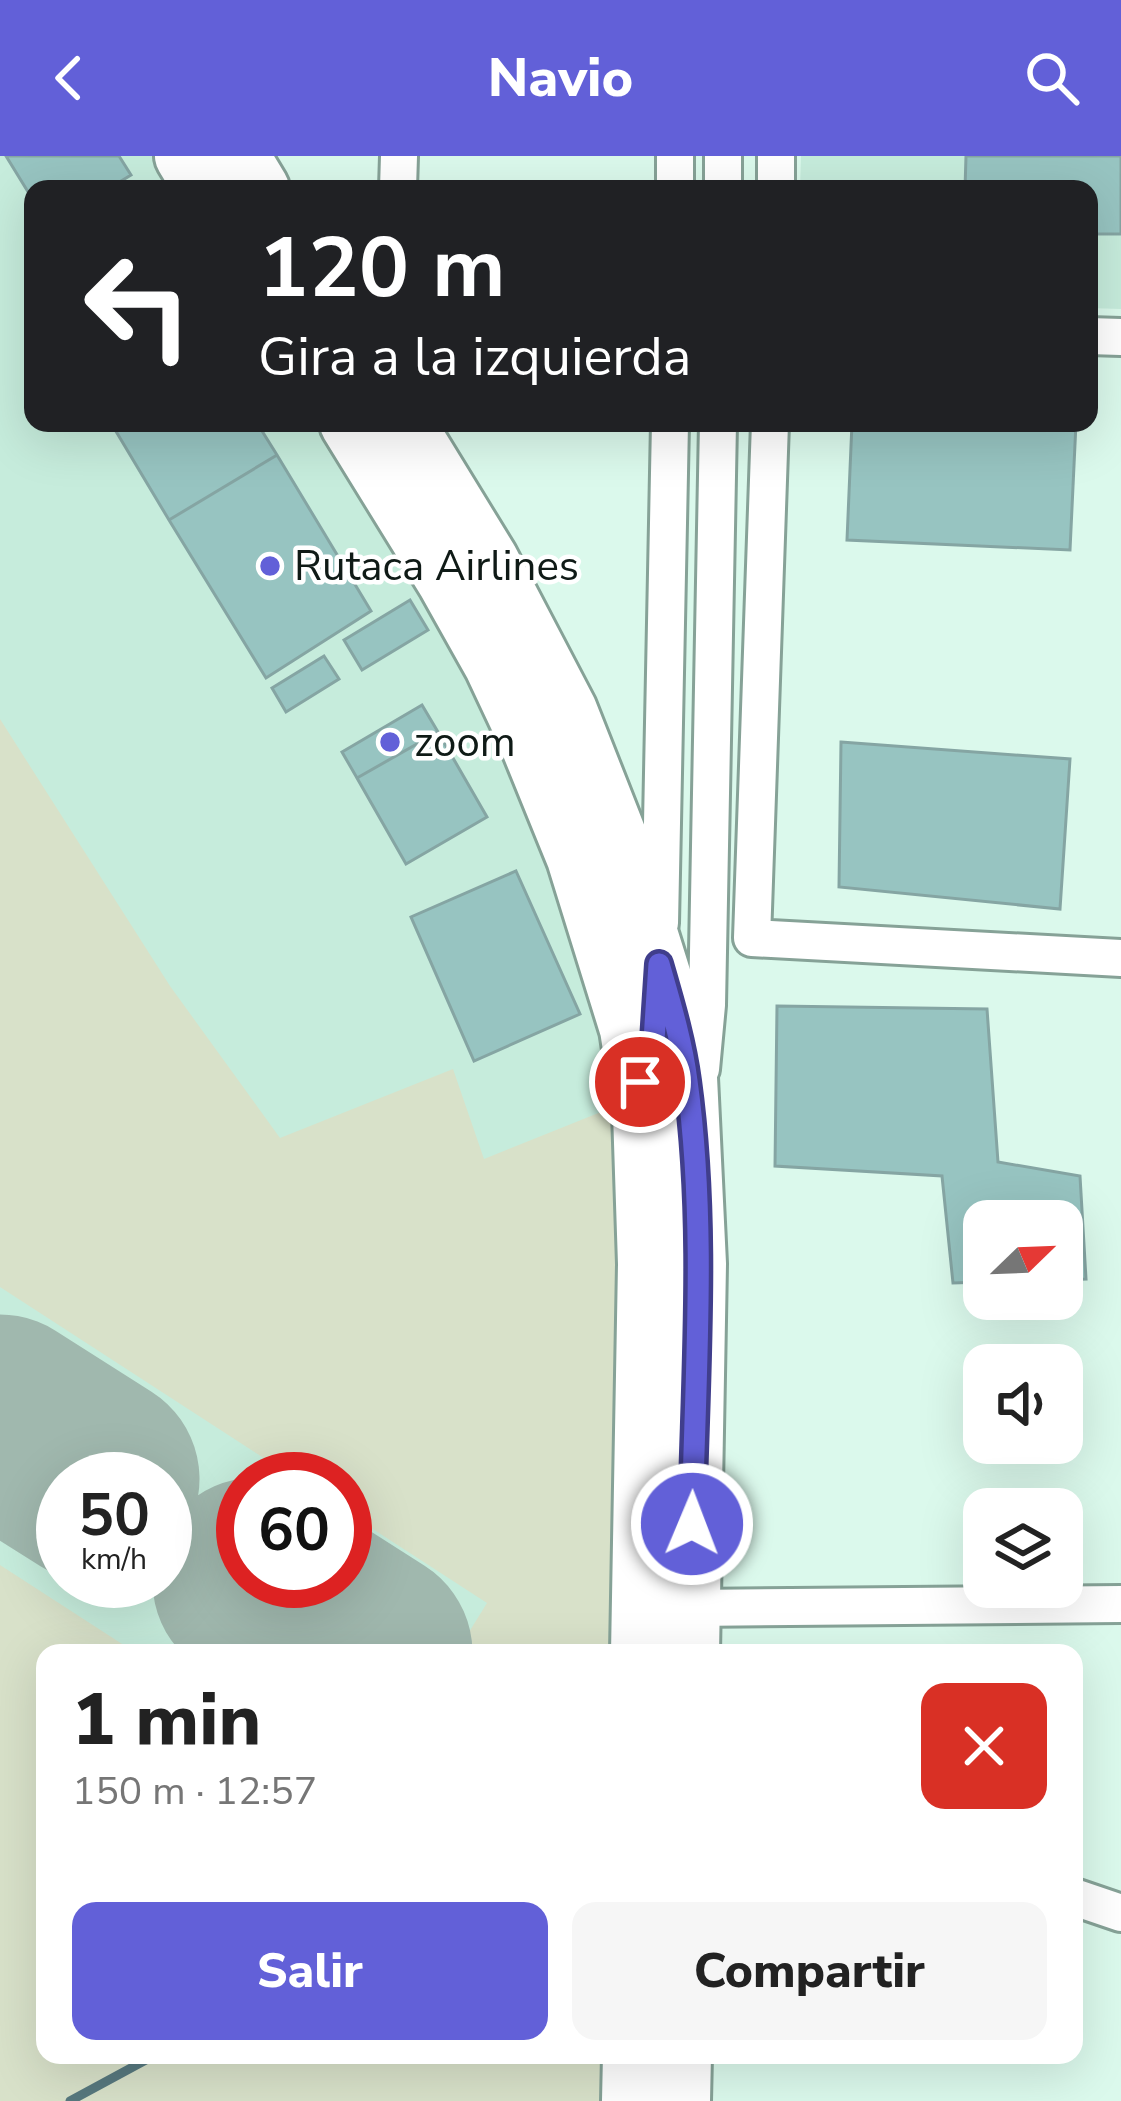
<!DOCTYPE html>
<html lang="es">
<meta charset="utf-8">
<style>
:root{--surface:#fff;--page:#f6f6f6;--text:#222;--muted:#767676;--accent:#6260d8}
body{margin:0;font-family:"Nunito Sans",sans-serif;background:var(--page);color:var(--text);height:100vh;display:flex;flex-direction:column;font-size:45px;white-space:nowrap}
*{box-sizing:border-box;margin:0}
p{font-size:39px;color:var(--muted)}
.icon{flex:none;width:66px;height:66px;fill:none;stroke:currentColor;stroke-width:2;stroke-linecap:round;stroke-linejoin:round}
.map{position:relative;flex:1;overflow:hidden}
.details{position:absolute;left:36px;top:1488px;width:1047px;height:420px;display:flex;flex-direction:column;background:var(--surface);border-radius:24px;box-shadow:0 12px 48px #0002}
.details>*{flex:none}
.hud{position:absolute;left:24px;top:24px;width:1074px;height:252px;border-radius:24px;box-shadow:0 12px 48px #0002;background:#202124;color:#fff;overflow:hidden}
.needle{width:78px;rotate:67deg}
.tools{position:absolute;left:963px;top:1044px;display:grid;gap:24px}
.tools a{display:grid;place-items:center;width:120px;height:120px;border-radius:24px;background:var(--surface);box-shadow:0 12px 48px #0002;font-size:60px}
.speed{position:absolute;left:36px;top:1296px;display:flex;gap:24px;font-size:60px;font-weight:700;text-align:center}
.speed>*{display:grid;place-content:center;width:156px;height:156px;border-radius:50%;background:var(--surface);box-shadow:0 12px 48px #0002;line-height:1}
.speed small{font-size:30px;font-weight:400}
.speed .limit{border:18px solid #d22;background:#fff;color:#111}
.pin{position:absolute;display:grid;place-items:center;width:102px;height:102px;color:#fff;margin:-51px;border:6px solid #fff;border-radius:50%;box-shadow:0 3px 12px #0007}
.me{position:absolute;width:132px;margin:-66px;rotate:1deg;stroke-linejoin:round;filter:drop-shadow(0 0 9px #0008)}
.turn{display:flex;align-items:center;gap:42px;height:252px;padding:0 36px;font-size:54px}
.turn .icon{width:156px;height:156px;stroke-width:2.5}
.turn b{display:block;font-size:84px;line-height:102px}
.round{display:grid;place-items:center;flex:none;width:126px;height:126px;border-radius:24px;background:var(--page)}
.summary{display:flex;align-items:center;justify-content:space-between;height:204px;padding:0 36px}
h1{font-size:72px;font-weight:800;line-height:90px}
.action{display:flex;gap:24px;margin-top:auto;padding:24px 36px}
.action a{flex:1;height:138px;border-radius:24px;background:var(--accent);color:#fff;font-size:48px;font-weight:800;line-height:138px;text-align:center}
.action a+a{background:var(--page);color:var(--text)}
header{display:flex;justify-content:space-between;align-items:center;height:156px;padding:0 36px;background:var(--accent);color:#fff;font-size:54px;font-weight:800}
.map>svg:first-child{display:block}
.built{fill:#c6ecdc;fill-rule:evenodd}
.green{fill:#d8e1c9}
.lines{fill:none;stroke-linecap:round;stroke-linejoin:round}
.stream{stroke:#57787e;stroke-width:9}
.runway{stroke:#a0b8ae;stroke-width:207}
.building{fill:#97c4c1;stroke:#85a5a3;stroke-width:3}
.street-casing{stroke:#86a297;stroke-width:42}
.primary-casing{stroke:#86a297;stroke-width:66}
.street{stroke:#fff;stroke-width:36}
.primary{stroke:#fff;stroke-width:60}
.route-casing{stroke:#403e8c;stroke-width:30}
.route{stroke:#6260d8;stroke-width:21}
.poi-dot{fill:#6260d8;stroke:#fff;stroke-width:4.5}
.labels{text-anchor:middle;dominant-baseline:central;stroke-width:9;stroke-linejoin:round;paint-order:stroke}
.poi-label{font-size:42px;fill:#0f1a16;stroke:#fff;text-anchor:start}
</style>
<header><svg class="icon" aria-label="back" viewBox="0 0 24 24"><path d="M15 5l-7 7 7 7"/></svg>Navio<svg class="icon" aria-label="search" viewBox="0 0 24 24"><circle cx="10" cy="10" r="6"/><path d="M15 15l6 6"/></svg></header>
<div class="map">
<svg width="1121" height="1945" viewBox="0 0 1121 1945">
<rect width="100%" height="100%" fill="#dbf9ec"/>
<path class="built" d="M0,0H159L180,33H33V267H325L413,409L554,697L621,948L613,1497H45V1899H602L601,1945H0ZM63,1323H165V1425H63ZM243,1323H345V1425H243Z
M801,0H1121V153L1089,152V33H800Z"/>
<path class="green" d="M0,563L170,830L280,982L453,913L484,1003L621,948L613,1497H456L487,1447L345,1355V1323H296L0,1131Z
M0,1409L136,1497H45V1899H602L601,1945H0Z"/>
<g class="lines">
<path class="stream" d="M70,1945L155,1899"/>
<path class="runway" d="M0,1262L96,1323
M256,1425L369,1497"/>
</g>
<path class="building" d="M6,0H119L131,19L108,33H33V44Z
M966,0H1121V78H1089V33H965Z
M111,267H257L277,299L169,364Z
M852,267H1076L1070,394L847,384Z
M277,299L371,455L266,522L169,364Z
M410,444L428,474L362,514L344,484Z
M324,500L339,523L286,556L272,532Z
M422,549L438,576L357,622L342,596Z
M438,576L487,661L406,708L357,622Z
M841,586L1070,603L1060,753L839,731Z
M516,715L580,858L474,905L411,761Z
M777,850L987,853L998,1006L1080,1020L1086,1123L1062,1124V1065H984V1126L953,1127L942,1020L775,1010Z"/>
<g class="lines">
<defs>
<path id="street" d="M398,33L399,0
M675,33V0
M723,33V0
M776,33V0
M1089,180L1121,181
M770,267L752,782L1121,802
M660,767L670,267
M701,913L707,849L718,267
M690,1452L1121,1448
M1074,1741L1121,1757"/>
<path id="primary" d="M185,0L205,33
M239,0L259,33
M350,267L448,426L494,508L525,574L577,702L630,873L643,956L648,1108L641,1497
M404,267L488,404L567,555L619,687L674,863L687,922L696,1108L689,1497
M632,1945L633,1899
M680,1945L681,1899"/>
</defs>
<use href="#street" class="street-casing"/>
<use href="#primary" class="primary-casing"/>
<use href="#street" class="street"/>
<use href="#primary" class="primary"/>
</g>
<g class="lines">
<defs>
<path id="route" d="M640,926L654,884L659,808C670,846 682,886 687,925C707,1070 695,1222 692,1368"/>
</defs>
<use href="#route" class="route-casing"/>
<use href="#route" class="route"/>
</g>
<g class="poi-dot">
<circle cx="270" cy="410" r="12"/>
<circle cx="390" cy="586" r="12"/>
</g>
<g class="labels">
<g class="poi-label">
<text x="294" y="410">Rutaca Airlines</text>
<text x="414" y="586">zoom</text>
</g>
</g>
</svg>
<div class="tools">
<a><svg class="needle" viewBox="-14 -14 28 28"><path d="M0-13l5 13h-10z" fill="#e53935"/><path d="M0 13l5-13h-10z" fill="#767676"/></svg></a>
<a><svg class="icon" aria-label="sound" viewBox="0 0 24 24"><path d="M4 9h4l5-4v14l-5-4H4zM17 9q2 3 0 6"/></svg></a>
<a><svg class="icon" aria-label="layers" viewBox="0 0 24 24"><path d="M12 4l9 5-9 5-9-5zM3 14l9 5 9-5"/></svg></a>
</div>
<div class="speed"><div>50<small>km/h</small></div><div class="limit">60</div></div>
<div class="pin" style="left:640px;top:926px;background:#d93025"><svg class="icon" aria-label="arrive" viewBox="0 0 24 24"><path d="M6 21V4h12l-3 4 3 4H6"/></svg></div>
<svg class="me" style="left:692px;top:1368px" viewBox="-20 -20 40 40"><circle r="17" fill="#6260d8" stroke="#fff" stroke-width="3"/><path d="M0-11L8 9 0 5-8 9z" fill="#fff"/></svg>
<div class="hud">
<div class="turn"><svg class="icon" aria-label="left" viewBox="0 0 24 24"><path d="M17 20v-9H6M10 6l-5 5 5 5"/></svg><div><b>120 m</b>Gira a la izquierda</div></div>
</div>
<section class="details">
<div class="summary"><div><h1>1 min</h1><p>150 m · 12:57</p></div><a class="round" style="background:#d93025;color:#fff"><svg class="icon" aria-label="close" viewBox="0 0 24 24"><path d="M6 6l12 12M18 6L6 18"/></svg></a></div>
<div class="action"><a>Salir</a><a>Compartir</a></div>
</section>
</div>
